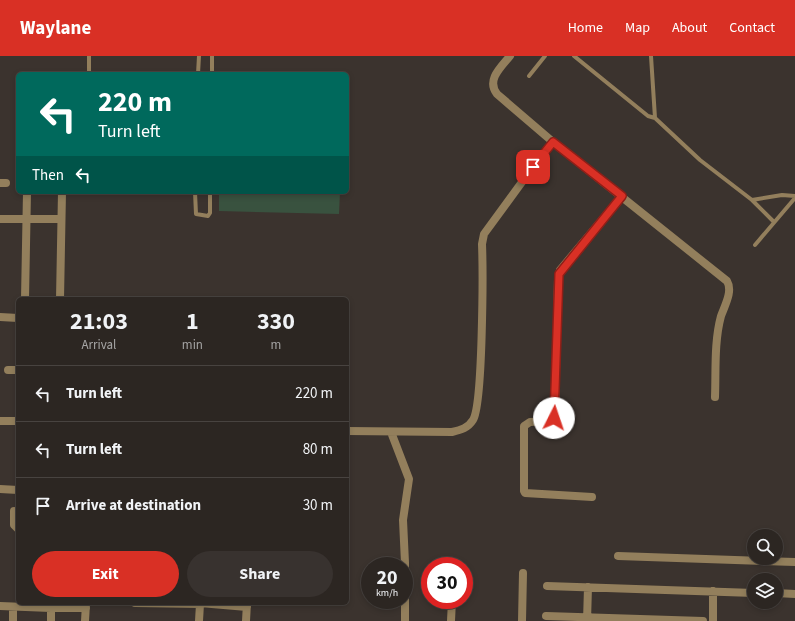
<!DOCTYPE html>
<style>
:root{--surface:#2c2622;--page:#38322f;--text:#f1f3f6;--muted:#a6a5a5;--line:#484340;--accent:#d93025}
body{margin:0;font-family:"Source Sans 3",sans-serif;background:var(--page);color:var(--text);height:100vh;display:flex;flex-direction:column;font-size:15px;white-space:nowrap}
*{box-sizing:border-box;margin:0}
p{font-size:13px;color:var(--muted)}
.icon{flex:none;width:22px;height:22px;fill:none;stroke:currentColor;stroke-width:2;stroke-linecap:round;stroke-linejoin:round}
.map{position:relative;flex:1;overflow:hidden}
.sheet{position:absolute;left:16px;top:241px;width:333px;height:308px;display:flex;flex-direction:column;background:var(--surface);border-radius:6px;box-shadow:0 2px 6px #0003,0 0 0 1px var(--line)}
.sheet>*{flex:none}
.hud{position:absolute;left:16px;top:16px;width:333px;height:122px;border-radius:6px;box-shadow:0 2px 6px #0003,0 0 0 1px var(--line);background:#00695c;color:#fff;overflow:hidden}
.tools{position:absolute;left:747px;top:473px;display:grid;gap:8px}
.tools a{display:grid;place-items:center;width:36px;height:36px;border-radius:50%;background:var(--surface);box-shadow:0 2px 6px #0003,0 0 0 1px var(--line);font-size:20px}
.speed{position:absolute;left:361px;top:501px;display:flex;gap:8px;font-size:20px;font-weight:700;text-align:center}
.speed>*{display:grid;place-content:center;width:52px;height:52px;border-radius:50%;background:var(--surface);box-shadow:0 2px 6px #0003,0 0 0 1px var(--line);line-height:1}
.speed small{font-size:10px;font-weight:400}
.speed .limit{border:6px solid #d22;background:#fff;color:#111}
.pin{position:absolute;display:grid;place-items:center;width:34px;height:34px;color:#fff;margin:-17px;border-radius:8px;box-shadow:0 2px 6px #0006}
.me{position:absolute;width:44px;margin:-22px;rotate:4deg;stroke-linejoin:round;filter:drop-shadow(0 0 3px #0008)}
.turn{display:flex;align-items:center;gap:14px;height:84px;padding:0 16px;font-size:18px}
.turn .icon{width:52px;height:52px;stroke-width:2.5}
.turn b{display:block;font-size:28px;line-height:34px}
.then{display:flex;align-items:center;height:38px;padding:0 16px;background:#0003;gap:8px;font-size:15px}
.eta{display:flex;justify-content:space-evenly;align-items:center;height:68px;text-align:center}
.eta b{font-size:24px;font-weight:700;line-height:28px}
.button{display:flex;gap:8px;margin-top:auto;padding:8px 16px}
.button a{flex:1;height:46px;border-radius:24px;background:var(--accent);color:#fff;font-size:16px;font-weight:700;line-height:46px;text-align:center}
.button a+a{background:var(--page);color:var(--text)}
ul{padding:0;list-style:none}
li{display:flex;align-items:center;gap:12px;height:56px;padding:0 16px;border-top:1px solid var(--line)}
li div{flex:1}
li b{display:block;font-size:15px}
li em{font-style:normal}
header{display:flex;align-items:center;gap:24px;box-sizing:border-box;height:56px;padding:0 20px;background:var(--accent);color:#fff}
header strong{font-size:19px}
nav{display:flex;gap:22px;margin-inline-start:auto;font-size:14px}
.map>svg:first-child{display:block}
.grass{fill:#39523f}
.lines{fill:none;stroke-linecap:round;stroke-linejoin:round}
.service{stroke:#937f5c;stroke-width:4}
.minor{stroke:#937f5c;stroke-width:8}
.route-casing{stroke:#8d1f18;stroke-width:10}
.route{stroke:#d93025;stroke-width:7}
</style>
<header>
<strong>Waylane</strong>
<nav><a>Home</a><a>Map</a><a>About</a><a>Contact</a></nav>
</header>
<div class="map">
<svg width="795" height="565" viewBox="0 0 795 565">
<rect width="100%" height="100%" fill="#3b332e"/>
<path class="grass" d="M219,136H340L339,158L219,155Z"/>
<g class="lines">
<path class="service" d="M574,0L648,60L655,62L700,104L752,144L774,166
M651,0L655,62
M89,18V0
M198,18L199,0
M212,18V0
M529,20L545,0
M195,136L196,158L208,160L210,157V136
M752,144L782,139L795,140
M755,189L795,142"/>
<path class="minor" d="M510,0C501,11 486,24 497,38L553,86L727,225C733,235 725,249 721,260C714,286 716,314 715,341
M0,127H6
M0,163H61
M25,243L27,136
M60,243L62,136
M0,261L18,262
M8,314H18
M0,365H18
M347,375L452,376C461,374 468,372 473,364C483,348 483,214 482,188L484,178L541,100L553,86
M391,376L409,423L403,464L405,507V565
M0,433L18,434
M592,441L525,437L524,435V370L530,366L552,365L555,359L558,224L560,214L622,140
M14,455V469L18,473
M618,500L795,506
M547,530L754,537
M776,537L795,538
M135,547L200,548L199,565
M200,547L247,551
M0,550L51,552H86
M546,560L703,565
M13,565V551
M51,565V552
M85,565L86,548
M246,565L247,547
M451,565L452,544
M522,565L523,517
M587,565L588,531
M713,565V535"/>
</g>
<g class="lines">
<defs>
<path id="route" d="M533,111L553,86L622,140L559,218L554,362"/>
</defs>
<use href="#route" class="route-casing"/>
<use href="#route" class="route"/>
</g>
</svg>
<div class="tools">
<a><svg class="icon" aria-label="search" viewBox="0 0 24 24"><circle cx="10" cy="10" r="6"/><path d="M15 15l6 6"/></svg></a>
<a><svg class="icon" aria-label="layers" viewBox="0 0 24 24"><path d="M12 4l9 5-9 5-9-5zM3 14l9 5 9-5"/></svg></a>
</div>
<div class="speed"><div>20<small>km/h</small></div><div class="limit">30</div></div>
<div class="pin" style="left:533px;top:111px;background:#d93025"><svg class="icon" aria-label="arrive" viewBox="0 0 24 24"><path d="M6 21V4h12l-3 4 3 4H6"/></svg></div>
<svg class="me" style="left:554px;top:362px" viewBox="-20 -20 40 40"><circle r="19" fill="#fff"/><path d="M0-13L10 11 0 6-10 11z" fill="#d93025"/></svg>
<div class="hud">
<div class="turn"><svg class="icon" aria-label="left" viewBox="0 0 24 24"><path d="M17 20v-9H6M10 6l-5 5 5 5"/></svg><div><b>220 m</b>Turn left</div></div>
<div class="then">Then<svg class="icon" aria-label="left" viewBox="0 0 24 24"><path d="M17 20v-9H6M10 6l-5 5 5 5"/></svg></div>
</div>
<section class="sheet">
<div class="eta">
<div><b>21:03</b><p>Arrival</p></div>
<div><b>1</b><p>min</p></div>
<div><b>330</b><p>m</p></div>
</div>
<ul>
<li><svg class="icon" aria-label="left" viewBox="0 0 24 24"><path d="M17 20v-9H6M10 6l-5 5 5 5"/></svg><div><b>Turn left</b></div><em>220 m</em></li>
<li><svg class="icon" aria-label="left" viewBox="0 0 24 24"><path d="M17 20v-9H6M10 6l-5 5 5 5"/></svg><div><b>Turn left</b></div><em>80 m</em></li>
<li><svg class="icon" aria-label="arrive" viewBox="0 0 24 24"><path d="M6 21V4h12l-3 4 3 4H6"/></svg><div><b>Arrive at destination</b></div><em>30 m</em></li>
</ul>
<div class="button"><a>Exit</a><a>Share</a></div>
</section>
</div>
